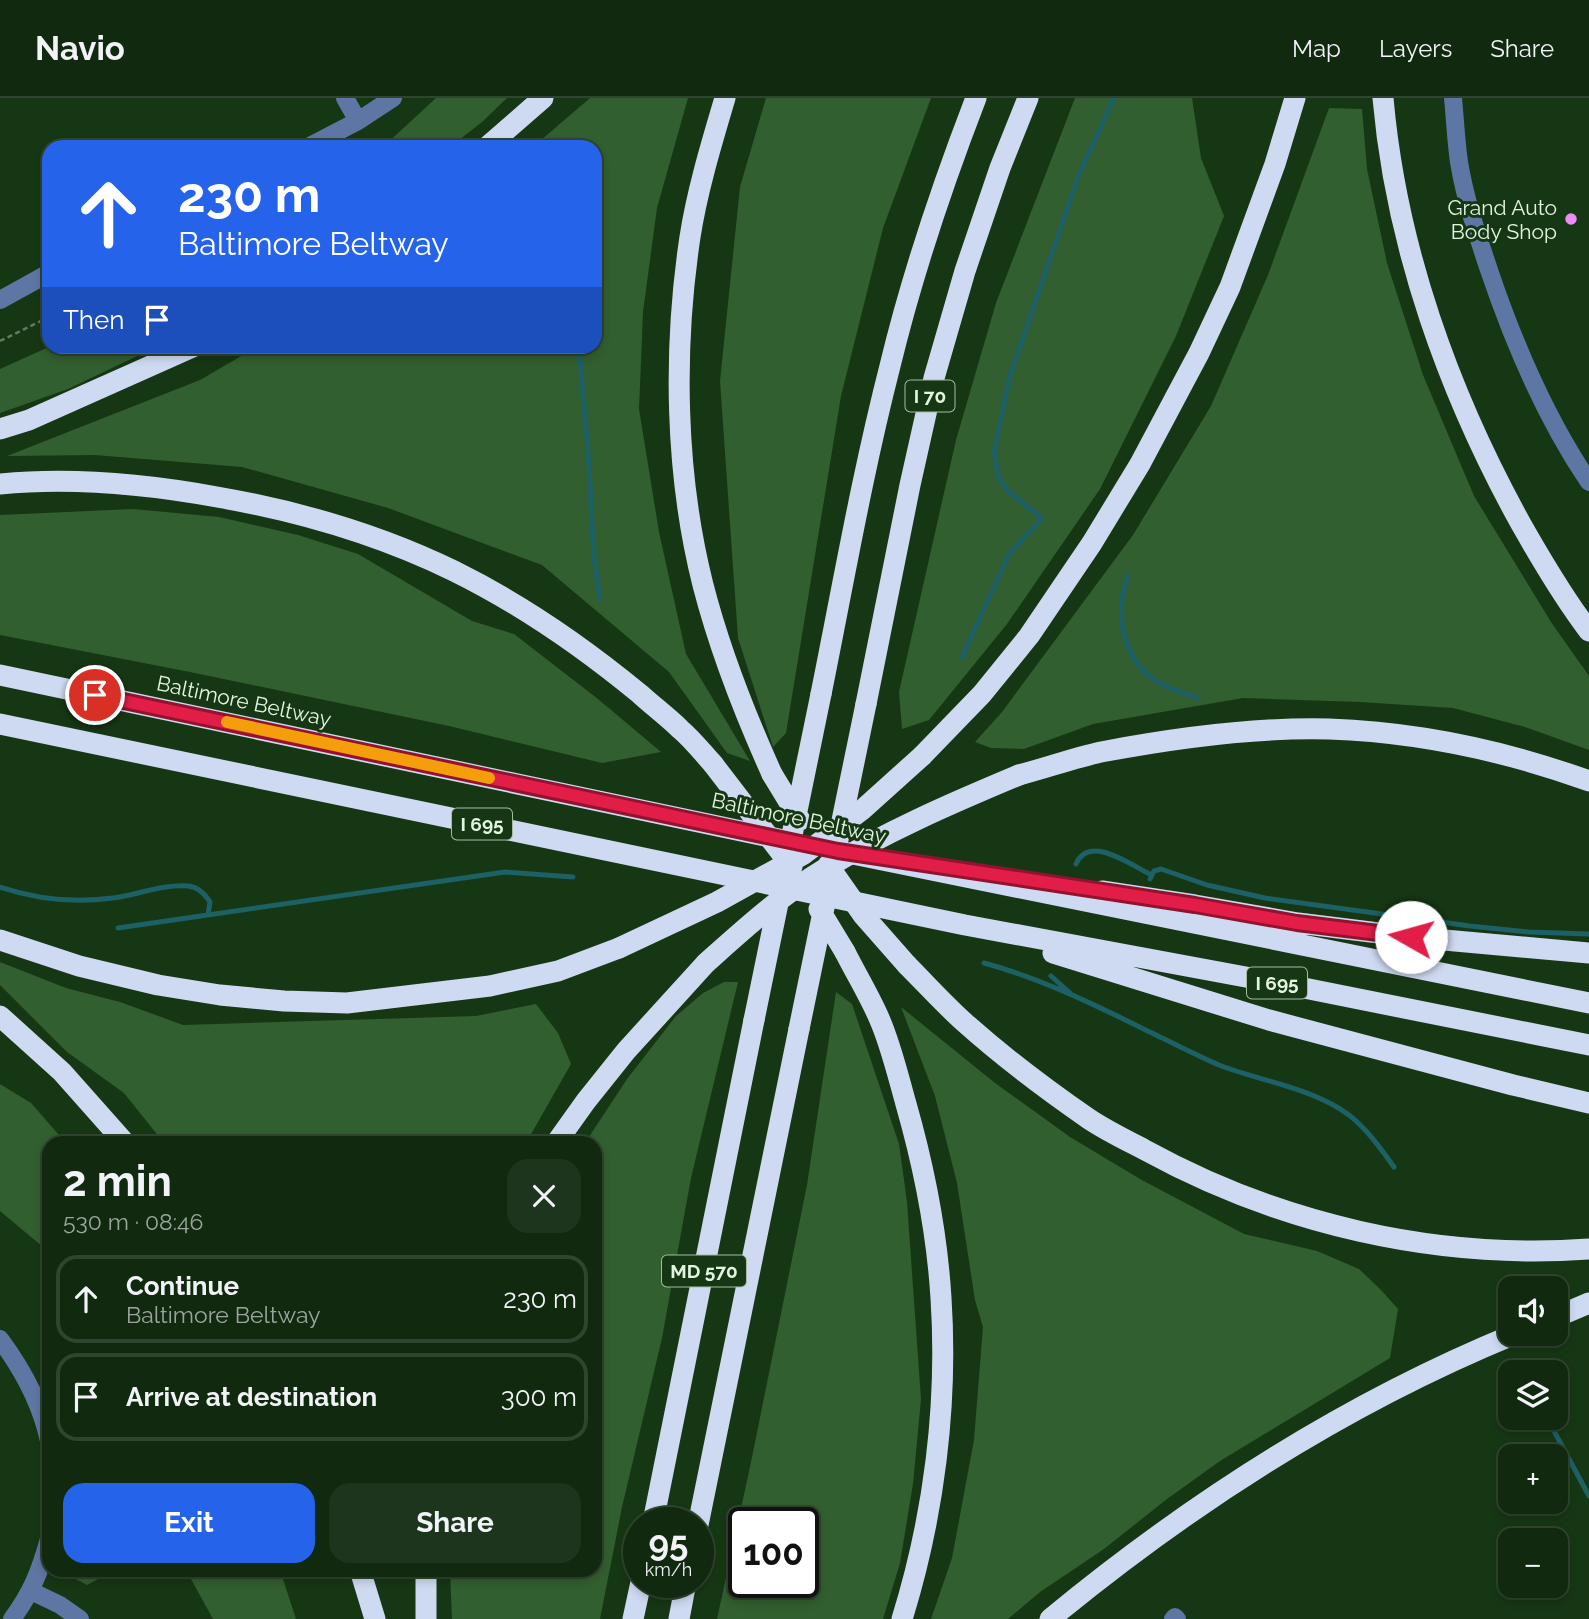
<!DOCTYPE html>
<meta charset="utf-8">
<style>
:root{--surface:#10290f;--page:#1e351d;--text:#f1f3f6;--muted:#9ca69e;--line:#30452f;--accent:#2563eb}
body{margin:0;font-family:Raleway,sans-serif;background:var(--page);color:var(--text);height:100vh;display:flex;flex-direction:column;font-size:26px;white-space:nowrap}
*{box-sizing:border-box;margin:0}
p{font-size:23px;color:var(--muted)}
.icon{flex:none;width:38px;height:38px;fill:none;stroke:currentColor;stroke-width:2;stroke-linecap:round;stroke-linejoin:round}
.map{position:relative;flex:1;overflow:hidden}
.details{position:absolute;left:42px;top:1038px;width:560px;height:441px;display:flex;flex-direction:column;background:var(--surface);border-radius:21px;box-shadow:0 4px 10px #0003,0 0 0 2px var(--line)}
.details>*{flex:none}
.hud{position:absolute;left:42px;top:42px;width:560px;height:214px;border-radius:21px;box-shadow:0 4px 10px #0003,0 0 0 2px var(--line);background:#2563eb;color:#fff;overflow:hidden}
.tools{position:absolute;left:1498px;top:1178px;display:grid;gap:14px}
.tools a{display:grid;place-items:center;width:70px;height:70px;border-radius:14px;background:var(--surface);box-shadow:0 4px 10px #0003,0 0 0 2px var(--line);font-size:35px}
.speed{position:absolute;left:623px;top:1409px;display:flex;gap:14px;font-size:35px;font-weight:700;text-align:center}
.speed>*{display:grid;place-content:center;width:91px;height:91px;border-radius:50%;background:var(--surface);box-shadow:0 4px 10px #0003,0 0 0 2px var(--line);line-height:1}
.speed small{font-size:18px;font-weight:400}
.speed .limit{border:4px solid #111;border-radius:10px;background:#fff;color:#111}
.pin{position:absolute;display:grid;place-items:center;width:60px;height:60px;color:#fff;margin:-30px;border:4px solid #fff;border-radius:50%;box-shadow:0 2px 7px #0007}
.me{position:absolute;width:77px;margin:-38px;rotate:277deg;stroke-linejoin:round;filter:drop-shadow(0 0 5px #0008)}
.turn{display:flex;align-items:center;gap:24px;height:147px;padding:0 21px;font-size:32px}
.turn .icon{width:91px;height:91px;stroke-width:2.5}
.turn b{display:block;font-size:49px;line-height:60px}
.then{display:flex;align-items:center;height:66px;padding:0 21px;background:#0003;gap:14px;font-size:26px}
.round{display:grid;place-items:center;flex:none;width:74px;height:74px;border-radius:21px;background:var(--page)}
.headline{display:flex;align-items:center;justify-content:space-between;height:119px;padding:0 21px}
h1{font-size:42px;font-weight:700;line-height:52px}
.button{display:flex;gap:14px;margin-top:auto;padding:14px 21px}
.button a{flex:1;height:80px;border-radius:21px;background:var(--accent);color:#fff;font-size:28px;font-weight:700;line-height:80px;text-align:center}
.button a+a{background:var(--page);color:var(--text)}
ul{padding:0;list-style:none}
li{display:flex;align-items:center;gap:21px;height:88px;margin:0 14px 10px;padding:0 7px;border:4px solid var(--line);border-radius:21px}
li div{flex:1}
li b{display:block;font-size:26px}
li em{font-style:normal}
header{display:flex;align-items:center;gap:42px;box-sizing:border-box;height:98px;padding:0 35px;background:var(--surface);border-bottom:2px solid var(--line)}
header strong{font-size:33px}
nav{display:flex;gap:38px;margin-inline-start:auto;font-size:24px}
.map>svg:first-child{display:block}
.green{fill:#325f2f;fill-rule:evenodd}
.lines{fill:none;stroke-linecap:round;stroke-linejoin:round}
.stream{stroke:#1d6065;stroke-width:5}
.path{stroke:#617c5f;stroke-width:2.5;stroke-dasharray:5 3.5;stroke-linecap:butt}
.minor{stroke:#5e76a3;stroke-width:18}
.highway{stroke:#cedaf1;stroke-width:21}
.highway-bridge{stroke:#cedaf1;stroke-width:21}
.route-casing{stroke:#92132f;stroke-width:18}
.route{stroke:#e11d48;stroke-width:12}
.slow{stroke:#f59e0b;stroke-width:12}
.poi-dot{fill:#ec8cfa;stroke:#163714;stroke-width:2.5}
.labels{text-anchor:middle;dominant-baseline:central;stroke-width:6;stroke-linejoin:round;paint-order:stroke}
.shield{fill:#163714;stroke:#a5bca3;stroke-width:2}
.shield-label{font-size:19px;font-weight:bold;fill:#e2f5e0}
.poi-label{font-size:21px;fill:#e2f5e0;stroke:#163714;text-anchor:end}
.street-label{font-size:21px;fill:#e2f5e0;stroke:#163714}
</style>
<header>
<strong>Navio</strong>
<nav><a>Map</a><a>Layers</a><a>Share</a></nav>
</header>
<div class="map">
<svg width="1589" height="1521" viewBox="0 0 1589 1521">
<rect width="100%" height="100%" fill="#163714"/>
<path class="green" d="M436,0H507L482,24L450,49H383Z
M590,0H688L657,110L643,214L639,311L659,434L686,556L750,663L727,655L669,574L542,467L388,410L242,369L95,357L7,358L200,282L257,249L595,248V49H533Z
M766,0H931L883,130L841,298L786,635L773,649L738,540L720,283L740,89Z
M1075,0H1192L1201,60L1224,118L1176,238L1100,391L1007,526L929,622L902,631L899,594L956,342L996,205Z
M1329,10L1362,11L1367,71L1387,165L1423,277L1474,398L1551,524L1589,578V652L1525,629L1453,610L1360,604L1243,600L1093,626L1024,651L991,650L975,644L1002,614L1133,437L1211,308L1268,177Z
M51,248H156V249L68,291L0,315V271Z
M133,411L219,419L298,437L358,456L472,523L514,536L598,601L661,654L602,665L449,628L190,574L0,537V417Z
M0,864L66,890L120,904L183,927L476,918L536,906L558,935L571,966L526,1045H164L124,995L67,954L0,887Z
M724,884H738L691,1080L662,1240L622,1409L600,1521H452L450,1472H595V1045H585L627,981L676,918L703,895Z
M836,894L852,906L899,1046L907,1104L921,1301L913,1386L900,1465L883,1521H717L750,1369L807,1087ZM803,1424V1484H744V1424Z
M901,909L995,985L1070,1039L1140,1081L1244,1136L1317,1153L1359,1171L1382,1193L1398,1211L1390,1260L1220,1363L1167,1401L1104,1451L1040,1494L1008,1521H931L952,1460L974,1342L983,1229L975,1202L957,1085L935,998Z
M0,986L31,1005L66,1045H49V1154L0,1113Z
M68,1472H115L87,1487L72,1479Z
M186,1472H280L296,1521H213Z"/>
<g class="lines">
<path class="stream" d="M579,248L589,367L594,460L600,501
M1128,478C1115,511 1121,551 1147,576C1160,588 1181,594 1197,600
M962,559L1009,456L1042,420L1008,393L998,378L994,354L1009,281L1078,79L1114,0
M1076,766C1089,735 1132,768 1152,777
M1150,781L1154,773L1161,771L1207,787L1265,800L1470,828L1528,834L1589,836
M0,789C36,801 75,805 113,800C138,797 162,786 188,788C198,789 205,796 210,804L208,817
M118,830L505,774L573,779
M984,865C1044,881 1101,910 1156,937C1177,947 1198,958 1219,967C1260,983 1313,990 1349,1017C1367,1031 1381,1051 1394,1069
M1051,878L1070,895
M1547,1320L1589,1398"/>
<path class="path" d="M0,243L49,219"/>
<path class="minor" d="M345,0L358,23
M1453,0C1455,21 1456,43 1459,64C1465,101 1477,136 1489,172C1514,246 1545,319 1589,384
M308,49L358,23L393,0
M0,202L49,175
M0,1241C23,1272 41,1305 49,1343
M31,1493L60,1507L80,1521
M12,1521C32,1494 40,1473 49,1441
M1173,1521L1175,1519L1177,1521"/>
<path class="highway" d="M725,0C712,44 697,93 690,139C673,252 675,376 703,487C720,553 744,614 772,676
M1383,0C1396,149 1449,296 1521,426C1542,463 1563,499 1589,533
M487,49L543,0
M0,331L29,322L195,248
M0,386C72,379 146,386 217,399C298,413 380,437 454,473C521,506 583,549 640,596C653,608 668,619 680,631C692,641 702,654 713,666
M0,577L779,741
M821,596C843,487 862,377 890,268C912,177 942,88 976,0
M866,606L910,387L934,280L965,173L1000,70L1028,0
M0,626L965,827L1289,887L1589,947
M922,658L982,596L1029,538L1092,445L1140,366L1199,255L1230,189L1275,66L1295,0
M1019,677C1046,670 1074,660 1101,654C1175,640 1254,629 1329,631C1417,634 1506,653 1589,683
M838,753L1589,905
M1102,793L1195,807L1298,825L1411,839L1589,855
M0,842L79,868L158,887L220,897L284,903L347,905L490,888L558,873L619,850
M845,854C856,876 869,897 879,920C891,947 898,978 906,1006C924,1069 937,1135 941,1200C948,1307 934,1418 902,1521
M1053,855L1269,922L1513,987L1589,1005
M907,867C926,886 944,906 964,924C1002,958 1047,992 1089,1021C1107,1033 1126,1042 1145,1052C1280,1126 1435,1162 1589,1151
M0,918L62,974L125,1045
M556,1045L586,1003L626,953L706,865
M1556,1219L1589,1205
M653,1424L754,922
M698,1427L799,931
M360,1472L375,1521
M426,1472V1521
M633,1521L641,1484
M679,1521L686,1484
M1050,1521C1192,1404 1344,1306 1515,1236"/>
<path class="highway-bridge" d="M713,666L792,769
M772,676L800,722
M828,767L863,817L907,867
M819,811L845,854
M619,850L717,804L804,756L862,712L922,658
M706,865C743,832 780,798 823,772C885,734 952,705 1019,677
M754,922L821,596
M799,931L866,606"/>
</g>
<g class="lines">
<defs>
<path id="route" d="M95,597L838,753L1195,807L1297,825L1411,839"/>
</defs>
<use href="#route" class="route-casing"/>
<use href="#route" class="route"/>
<path class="slow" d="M227,624L489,680"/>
</g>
<circle class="poi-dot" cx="1571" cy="121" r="7"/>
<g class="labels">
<g class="shield">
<rect x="905.5" y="282.5" width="49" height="31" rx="5"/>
<rect x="452" y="710.5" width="60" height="31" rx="5"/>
<rect x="1247" y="869.5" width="60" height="31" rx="5"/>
<rect x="662" y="1157.5" width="84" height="31" rx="5"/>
</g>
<g class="shield-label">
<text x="930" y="298">I 70</text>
<text x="482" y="726">I 695</text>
<text x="1277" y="885">I 695</text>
<text x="704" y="1173">MD 570</text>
</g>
<g class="poi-label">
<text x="1557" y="109">Grand Auto<tspan x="1557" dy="24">Body Shop</tspan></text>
</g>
<g class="street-label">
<text transform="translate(244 603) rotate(12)">Baltimore Beltway</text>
<text transform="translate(799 720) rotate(12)">Baltimore Beltway</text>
</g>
</g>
</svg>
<div class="tools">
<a><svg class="icon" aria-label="sound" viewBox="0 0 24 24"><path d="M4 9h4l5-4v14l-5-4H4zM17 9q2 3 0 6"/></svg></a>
<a><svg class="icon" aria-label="layers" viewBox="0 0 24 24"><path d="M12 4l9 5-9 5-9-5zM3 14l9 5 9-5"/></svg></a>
<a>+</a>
<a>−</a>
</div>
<div class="speed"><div>95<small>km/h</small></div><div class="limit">100</div></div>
<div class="pin" style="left:95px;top:597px;background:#d93025"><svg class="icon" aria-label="arrive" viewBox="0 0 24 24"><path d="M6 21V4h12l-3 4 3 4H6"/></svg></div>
<svg class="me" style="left:1411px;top:839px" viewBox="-20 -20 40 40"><circle r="19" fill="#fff"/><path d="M0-13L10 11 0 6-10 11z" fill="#e11d48"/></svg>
<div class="hud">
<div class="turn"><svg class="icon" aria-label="ahead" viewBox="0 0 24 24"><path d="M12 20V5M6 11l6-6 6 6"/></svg><div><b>230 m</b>Baltimore Beltway</div></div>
<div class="then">Then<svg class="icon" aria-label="arrive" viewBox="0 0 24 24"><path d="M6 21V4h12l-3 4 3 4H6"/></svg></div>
</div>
<section class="details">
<div class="headline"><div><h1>2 min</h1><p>530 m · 08:46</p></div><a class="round"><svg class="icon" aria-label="close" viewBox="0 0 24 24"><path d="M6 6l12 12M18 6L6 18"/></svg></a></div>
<ul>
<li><svg class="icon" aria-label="ahead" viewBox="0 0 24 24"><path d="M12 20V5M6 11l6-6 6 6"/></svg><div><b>Continue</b><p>Baltimore Beltway</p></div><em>230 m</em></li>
<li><svg class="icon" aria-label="arrive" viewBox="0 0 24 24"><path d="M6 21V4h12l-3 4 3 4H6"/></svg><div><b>Arrive at destination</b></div><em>300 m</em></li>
</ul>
<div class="button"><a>Exit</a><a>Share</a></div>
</section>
</div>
